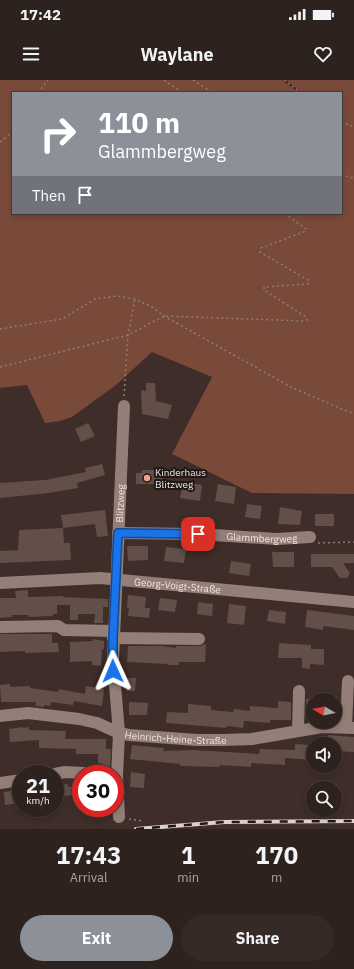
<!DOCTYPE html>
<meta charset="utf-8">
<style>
:root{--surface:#2e221e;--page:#362a27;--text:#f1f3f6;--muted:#a7a4a4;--line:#493f3c;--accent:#8c9099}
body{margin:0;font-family:"IBM Plex Sans",sans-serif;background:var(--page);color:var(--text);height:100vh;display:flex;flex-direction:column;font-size:15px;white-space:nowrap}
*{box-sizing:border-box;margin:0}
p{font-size:13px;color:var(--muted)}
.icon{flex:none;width:22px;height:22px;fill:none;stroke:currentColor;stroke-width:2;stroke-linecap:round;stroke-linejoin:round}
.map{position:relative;height:749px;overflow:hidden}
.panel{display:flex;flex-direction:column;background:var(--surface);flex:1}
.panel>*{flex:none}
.banner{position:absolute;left:12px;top:12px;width:330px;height:122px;border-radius:0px;box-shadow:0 2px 6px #0003,0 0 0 1px var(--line);background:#8c9099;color:#fff;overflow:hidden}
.needle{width:26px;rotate:280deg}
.tools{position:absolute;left:306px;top:613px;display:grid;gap:8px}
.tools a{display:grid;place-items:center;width:36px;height:36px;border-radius:50%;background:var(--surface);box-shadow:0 2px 6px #0003,0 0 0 1px var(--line);font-size:20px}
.speed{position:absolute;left:12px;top:685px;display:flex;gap:8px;font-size:20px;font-weight:700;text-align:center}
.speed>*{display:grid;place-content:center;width:52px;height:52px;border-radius:50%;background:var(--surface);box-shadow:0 2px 6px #0003,0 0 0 1px var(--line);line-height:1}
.speed small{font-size:10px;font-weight:400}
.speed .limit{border:6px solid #d22;background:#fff;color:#111}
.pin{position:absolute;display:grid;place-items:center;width:34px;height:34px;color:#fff;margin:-17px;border-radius:8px;box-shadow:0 2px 6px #0006}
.me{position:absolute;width:44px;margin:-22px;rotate:359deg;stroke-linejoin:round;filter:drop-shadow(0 0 3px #0008)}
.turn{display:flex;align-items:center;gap:14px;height:84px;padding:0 20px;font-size:18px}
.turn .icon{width:52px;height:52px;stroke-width:2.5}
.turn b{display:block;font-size:28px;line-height:34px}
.then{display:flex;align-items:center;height:38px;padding:0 20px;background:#0003;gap:8px;font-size:15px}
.eta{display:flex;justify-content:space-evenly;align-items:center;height:68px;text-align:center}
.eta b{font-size:24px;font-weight:700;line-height:28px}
.primary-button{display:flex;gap:8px;margin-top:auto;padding:8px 20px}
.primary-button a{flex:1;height:46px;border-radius:24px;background:var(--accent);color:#fff;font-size:16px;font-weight:700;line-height:46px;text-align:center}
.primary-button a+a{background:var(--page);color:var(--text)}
.status{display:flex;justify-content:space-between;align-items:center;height:28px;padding:0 20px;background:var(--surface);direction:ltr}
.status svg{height:11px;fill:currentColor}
header{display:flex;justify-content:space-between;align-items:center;height:52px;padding:0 20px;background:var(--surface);font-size:18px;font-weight:700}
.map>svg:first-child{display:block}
.green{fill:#794939}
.building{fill:#624f49}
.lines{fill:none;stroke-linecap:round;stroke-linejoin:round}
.path{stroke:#8d7e7a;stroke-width:1.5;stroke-dasharray:2 3;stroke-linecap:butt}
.minor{stroke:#937e78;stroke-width:12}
.rail-casing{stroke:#ddd1ce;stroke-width:4}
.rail{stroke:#1f1815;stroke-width:2.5;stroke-dasharray:8;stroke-linecap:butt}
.route-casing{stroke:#114b97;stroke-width:10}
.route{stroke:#1a73e8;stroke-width:7}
.poi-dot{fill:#f39f85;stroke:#1f1815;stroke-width:1.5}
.labels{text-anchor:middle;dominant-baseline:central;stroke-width:4;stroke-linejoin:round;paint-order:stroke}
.poi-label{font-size:10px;fill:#f1e5e2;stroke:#1f1815;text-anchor:start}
.street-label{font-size:10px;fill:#f1e5e2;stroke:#1f1815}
</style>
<div class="status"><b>17:42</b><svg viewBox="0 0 49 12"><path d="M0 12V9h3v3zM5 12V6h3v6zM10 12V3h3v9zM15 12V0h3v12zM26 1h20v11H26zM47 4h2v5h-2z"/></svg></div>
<header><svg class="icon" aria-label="menu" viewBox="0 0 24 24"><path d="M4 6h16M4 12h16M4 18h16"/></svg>Waylane<svg class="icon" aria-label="heart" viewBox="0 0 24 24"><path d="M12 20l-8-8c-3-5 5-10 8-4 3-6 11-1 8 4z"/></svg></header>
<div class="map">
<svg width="354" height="749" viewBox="0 0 354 749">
<rect width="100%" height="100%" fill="#3e2d28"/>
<path class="green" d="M0,0H282L299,13H13V133H341V13H302L286,0H354V414L252,413L172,374L212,297L152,272L116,305L72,337L60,341L45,343L27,305L0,308Z"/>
<path class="building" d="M146,303H155L156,321L172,325L168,339L142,334L141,310L146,311Z
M88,343L95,356L81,362L75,349Z
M102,384L105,395L77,403L78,408L49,413L0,418V403L45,400L86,392L85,388Z
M142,390H163V401L158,400V404H136V393H142Z
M183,402L202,405L200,421L180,418Z
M218,404L236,407L234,424L215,421Z
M247,424L262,426L260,439L245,437Z
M280,427L302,431L300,445L278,444Z
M105,430L108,456L97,457L95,444L63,448L64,463H70L71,480L0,483V471L18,470L19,450L63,448L61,435Z
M315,434H334V446H315Z
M127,466H148V480L128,481Z
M166,467L186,469L184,483L164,481Z
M272,472H294V487H273Z
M311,474H354V483H343L350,493L347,498H340L332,487H311Z
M231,481L251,484L249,496L229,493Z
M28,510V517L63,516V517L108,519V527H103V543H94L95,534H78V540H70V525H57V534H53V536L29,537L28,535H12V537L0,538V518H16L15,511Z
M128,515L146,517L145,528H150L149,538L128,536L129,528H127Z
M160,518L177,520L175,532L158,530Z
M198,522L213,524L212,536L197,534Z
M229,524L246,526L244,545L227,543Z
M269,530L286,532L285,544L267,541Z
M307,530L354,536V550L323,546V550L305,547Z
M0,554H52V563H58L59,572L25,573V571L0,572Z
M93,559L104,561V569H102L101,586L92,585V581L70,582V562L93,561Z
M279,563L311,565V569H324V585L310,584V589L302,588V578H278Z
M206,564L205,582H179V585H168V584L127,582L128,566H162L176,568V566H199Z
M127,598H136L135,611H126Z
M10,604V607L30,606V608L58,612L59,609L85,614L86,606L104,609L102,626L74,621L73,625L51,622L50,626L44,625V627L35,626L36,622H1L0,605Z
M306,619H313V635L306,634Z
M278,621L291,622V640H270V643L244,641L243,648L227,646L226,648L166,643L167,632L188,633V624L211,626V630L233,632L234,629L250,631V626L278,628Z
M129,622L148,623L147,635H129Z
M23,647V648L29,647V650L66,651L65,659H106V669H111L110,689L101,686L102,684L98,683V674H76V669L39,668V660L10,662L9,649Z
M328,655L354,657V672L335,671V664H327Z
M295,664L313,665V680L285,678V685L251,683V687L220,685L219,687L180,686V684L130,679L132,665L164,668L163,671L193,670L259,674L260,669L295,670Z
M131,692L145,694L144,708L130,707Z
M68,704V707L81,706V714L57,717L55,705Z
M21,709V723L5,725L4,712Z"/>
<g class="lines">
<path class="path" d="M164,0L183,13
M193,0L213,13
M284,0L301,13
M38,13L48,0
M341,42L354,47
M0,62L10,54L13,50
M341,95L354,98
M0,249L62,239L95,219L117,216L135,219L152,227L164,236L291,307L349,332L354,333
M0,287L128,255L164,236L305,241L307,240L306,237L264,210V207L308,204L309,202L308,200L260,172L261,168L306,151V149L284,133
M124,316L128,255L135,219
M318,463L354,462
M129,739L143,741"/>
<g class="minor">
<path id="s1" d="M118,453L198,454L277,459L310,457"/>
<path id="s2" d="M0,503L100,498L354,522"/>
<path d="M0,547L58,546L64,550L114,551"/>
<path d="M113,558L199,559"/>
<path id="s3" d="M0,636L28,633L79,639L97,643L119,653L129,655L197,660H223L252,659L322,647L354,648"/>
<path d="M346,647L348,601"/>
<path d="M298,651L299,611"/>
<path d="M55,694L65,692L102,694"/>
<path d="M0,703L21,700"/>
<path id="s4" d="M119,737L117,696L119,653L113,581L124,326"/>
</g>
<defs>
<path id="rail" d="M136,749L224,742L354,741"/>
</defs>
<use href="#rail" class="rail-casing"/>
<use href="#rail" class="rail"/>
</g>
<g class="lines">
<defs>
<path id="route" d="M113,591V558L118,453L198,454"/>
</defs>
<use href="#route" class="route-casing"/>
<use href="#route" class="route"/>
</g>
<circle class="poi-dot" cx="147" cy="398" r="4"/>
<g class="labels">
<g class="poi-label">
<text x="155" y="392">Kinderhaus<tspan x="155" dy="12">Blitzweg</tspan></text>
</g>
<g class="street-label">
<text stroke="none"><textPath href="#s4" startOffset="314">Blitzweg</textPath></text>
<text stroke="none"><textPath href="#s1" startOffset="144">Glammbergweg</textPath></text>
<text stroke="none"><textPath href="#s2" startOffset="178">Georg-Voigt-Straße</textPath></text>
<text stroke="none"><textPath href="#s3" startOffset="179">Heinrich-Heine-Straße</textPath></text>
</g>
</g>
</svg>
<div class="tools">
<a><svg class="needle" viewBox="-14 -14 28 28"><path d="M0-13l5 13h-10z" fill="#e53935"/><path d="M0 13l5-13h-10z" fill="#a7a4a4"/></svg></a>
<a><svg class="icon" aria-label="sound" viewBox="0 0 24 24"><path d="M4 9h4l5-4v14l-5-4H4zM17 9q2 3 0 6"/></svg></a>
<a><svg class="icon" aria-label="search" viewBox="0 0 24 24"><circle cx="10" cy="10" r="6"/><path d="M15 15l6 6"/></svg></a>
</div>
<div class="speed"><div>21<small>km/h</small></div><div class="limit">30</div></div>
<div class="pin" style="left:198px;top:454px;background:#d93025"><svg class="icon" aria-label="arrive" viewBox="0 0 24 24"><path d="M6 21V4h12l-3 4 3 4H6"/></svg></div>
<svg class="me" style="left:113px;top:591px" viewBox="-20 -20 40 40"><path d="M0-17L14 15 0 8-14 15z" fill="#1a73e8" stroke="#fff" stroke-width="4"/></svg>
<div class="banner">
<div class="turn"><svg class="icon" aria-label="right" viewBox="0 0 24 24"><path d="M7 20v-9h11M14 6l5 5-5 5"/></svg><div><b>110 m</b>Glammbergweg</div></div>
<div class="then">Then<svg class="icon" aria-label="arrive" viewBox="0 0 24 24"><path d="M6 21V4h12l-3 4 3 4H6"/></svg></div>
</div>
</div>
<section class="panel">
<div class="eta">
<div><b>17:43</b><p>Arrival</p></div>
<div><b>1</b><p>min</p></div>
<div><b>170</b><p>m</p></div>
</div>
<div class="primary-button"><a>Exit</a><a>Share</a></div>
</section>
